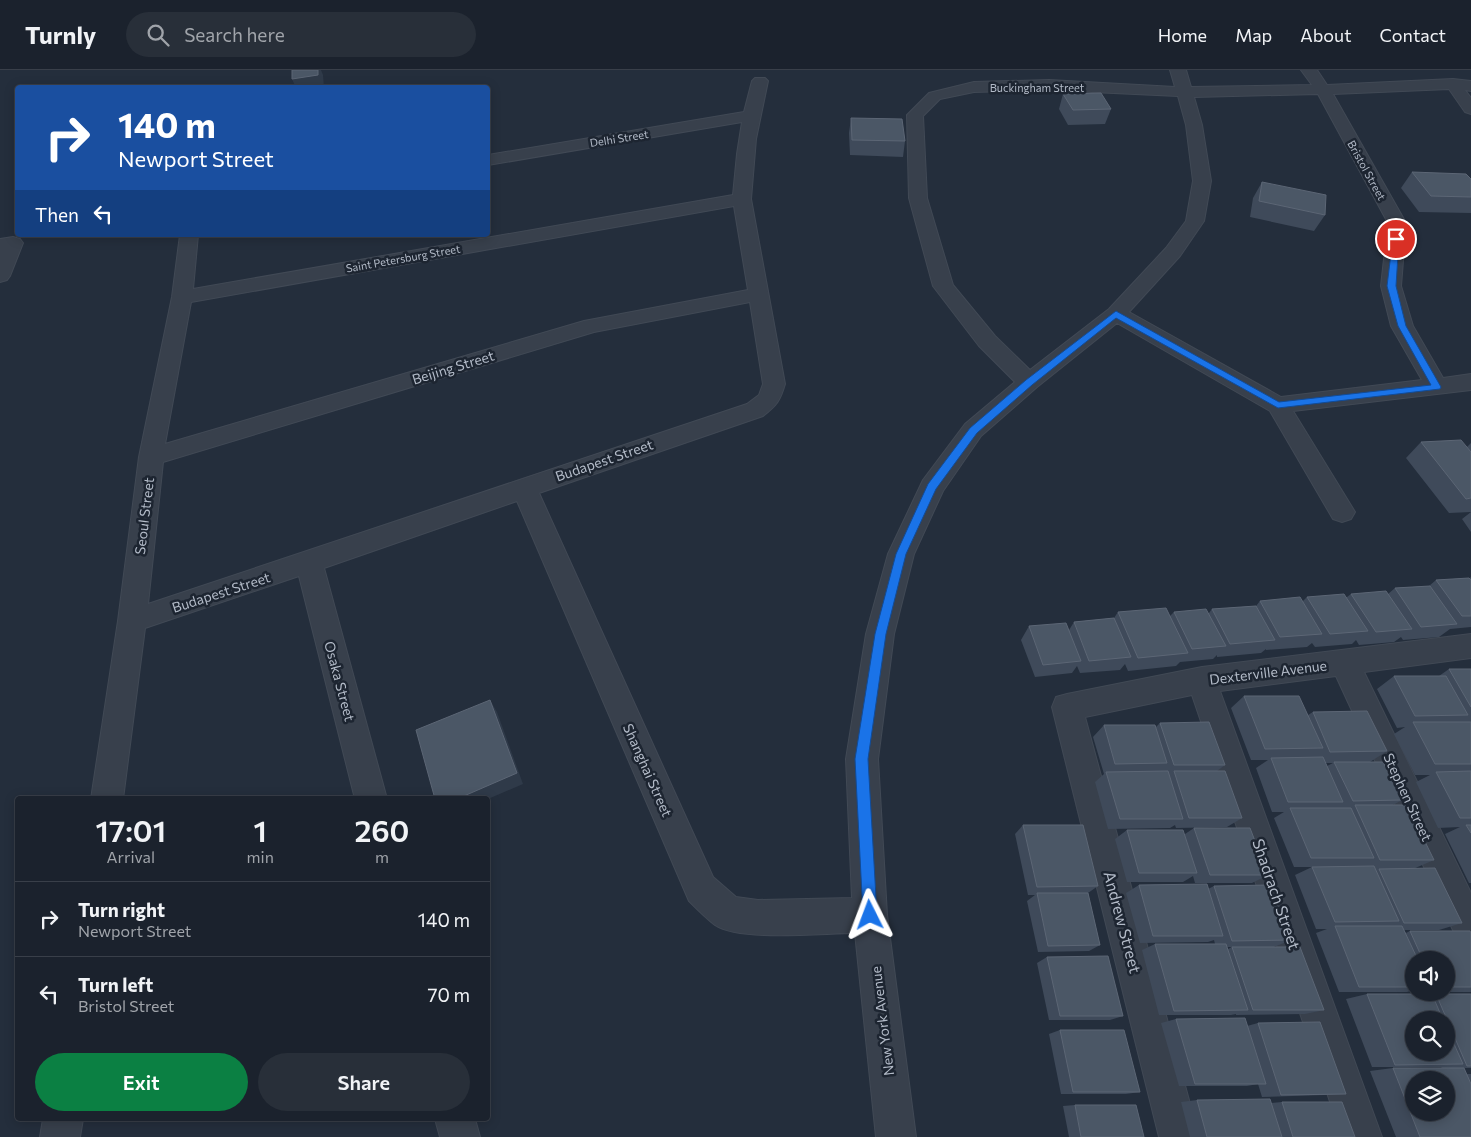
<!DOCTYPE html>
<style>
:root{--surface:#1b222d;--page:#282f39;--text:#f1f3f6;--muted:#a0a4aa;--line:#393f49;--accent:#0b8043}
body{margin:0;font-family:Commissioner,sans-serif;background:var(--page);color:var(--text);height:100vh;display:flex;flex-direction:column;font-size:19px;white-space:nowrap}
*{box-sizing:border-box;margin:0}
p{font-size:16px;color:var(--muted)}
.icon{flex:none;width:28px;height:28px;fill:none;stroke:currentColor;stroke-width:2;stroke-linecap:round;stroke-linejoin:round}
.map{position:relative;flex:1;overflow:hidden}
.panel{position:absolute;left:15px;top:726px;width:475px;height:325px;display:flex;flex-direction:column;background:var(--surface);border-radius:5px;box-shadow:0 2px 12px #0003,0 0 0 1px var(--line)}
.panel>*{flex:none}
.top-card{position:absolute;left:15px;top:15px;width:475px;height:152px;border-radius:5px;box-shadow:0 2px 12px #0003,0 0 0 1px var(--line);background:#1a4fa0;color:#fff;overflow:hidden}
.buttons{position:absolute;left:1405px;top:881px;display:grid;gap:10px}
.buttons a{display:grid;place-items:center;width:50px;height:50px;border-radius:50%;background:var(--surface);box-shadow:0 2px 12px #0003,0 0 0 1px var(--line);font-size:25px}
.pin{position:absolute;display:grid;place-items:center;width:42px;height:42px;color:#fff;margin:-21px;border:2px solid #fff;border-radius:50%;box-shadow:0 1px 5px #0007}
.me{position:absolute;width:55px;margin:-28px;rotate:357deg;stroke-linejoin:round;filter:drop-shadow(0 0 4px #0008)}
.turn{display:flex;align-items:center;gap:18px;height:105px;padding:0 20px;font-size:22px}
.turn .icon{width:65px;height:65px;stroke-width:2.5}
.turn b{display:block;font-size:35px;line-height:42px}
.then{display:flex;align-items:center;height:48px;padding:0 20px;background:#0003;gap:10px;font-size:19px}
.eta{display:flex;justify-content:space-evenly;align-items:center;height:85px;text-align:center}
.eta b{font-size:30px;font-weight:600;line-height:35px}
.primary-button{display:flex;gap:10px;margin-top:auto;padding:10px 20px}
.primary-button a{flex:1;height:58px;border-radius:30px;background:var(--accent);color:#fff;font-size:20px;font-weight:600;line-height:58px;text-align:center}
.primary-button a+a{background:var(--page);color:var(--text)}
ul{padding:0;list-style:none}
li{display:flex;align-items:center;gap:15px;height:75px;padding:0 20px;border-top:1px solid var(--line)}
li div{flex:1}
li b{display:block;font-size:19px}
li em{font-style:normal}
header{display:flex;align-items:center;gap:30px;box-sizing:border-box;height:70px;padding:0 25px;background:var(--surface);border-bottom:1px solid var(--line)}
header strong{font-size:24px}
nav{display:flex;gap:28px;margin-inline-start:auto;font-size:18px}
.search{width:350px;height:45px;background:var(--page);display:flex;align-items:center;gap:12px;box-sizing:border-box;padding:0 18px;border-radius:28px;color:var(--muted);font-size:19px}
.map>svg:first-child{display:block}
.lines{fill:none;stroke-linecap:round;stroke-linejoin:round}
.minor-casing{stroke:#414955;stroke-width:2}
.minor{fill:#38404c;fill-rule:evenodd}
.wall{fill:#3f4a5a;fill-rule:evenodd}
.shaded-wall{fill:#2f3a49}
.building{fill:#4b5766;stroke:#5c6675;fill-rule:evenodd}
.route{fill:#1a73e8;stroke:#114b97}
.labels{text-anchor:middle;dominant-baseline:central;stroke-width:5;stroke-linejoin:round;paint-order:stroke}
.far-street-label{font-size:11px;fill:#b3bbc8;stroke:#1d2531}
.street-label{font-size:14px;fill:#b3bbc8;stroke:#1d2531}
.near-street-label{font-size:16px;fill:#b3bbc8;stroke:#1d2531}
</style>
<header>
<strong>Turnly</strong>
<div class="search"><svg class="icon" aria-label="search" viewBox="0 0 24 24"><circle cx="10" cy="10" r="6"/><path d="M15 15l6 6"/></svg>Search here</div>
<nav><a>Home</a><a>Map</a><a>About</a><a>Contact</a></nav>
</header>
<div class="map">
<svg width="1471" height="1067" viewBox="0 0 1471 1067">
<rect width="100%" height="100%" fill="#242e3c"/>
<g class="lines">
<defs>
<path id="minor" d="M1170,0H1186L1191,17L1312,15L1301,0H1317L1327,15L1453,9L1471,11V21L1465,20L1471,28V44L1465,42L1449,19L1333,24L1406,153L1401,216L1413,256L1443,308L1471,304V320L1293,341L1355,442L1351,449L1342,452L1333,449L1270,341L1117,253L1037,317L981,366L943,421L914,484L894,564L878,689L887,845L916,1067H876L855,863C823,863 740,872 715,855C706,848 697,839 689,831L517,431L324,498L387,729H355L299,506L145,558L123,729H91L118,551L139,387L172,227L180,165H198L193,219L733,125L737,84L742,52L488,95V85L744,42L752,11L755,8H765L768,11L756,69L751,129L785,314C780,331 777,335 763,346L539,423L713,807L736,827L758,830L852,828L846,689L866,564L888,484L923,410L965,354L1015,312L979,276L933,216L909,128L907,45L929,23L974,12L1049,10L1175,17ZM1049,20L1178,26L1186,55L1193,111L1186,151L1166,178L1109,239L1030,300L995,266L953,215L927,128L923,46L940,29L974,22ZM1318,24L1388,153L1381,216L1391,256L1422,310L1281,327L1129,242L1180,186L1204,151L1211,111L1202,55L1194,27ZM734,136L748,220L584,251L165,374L191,232ZM750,232L763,314L759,325L747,334L148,534L163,392L594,262Z
M13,167L20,169L23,173L10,206L7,210L0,212V169Z
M1471,564V588L1364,602L1471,823V879L1459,873L1336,606L1220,621L1382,1067H1342L1192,625L1085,647L1199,1067H1159L1052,637L1056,627L1067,624L1202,597Z
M43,1049H83L80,1067H40Z
M435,1049H475L480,1067H440Z"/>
</defs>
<use href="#minor" class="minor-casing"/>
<use href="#minor" class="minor"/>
</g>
<path class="wall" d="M1063,24L1111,39L1105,54L1068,55L1059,39Z
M851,48L905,71L903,87L850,85L849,63Z
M1412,102L1471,109V143L1419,142L1401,118Z
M1262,112L1325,145L1314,161L1250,147L1253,128Z
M1421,372L1467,377L1471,373V462L1462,449L1471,442L1449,443L1406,388Z
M1471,507V557L1450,559L1439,567L1403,570L1401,567L1394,572L1359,575L1356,570L1352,574L1315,577L1312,573L1307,577L1266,580V579L1261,583L1217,587V585L1213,589L1180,592L1176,596L1128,601L1125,594L1120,600L1080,603L1077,596L1072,603L1035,607L1021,570L1029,556L1069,560L1074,552L1114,548L1118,542L1170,546L1174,542L1209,543L1212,539L1256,536L1260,531H1303L1307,527H1347L1351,524H1388L1395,518L1429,516L1436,510L1470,508Z
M1449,599H1471V813H1469L1445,764L1460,757L1438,758L1416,712L1430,705H1415L1394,664L1405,657L1397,658L1377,619L1394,606H1439Z
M1244,626L1308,645L1313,642L1387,681L1370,692L1402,730L1393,735L1434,790L1413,799L1462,853L1439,860H1404L1406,863L1410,861L1471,863V922H1446V890H1414V922H1412L1411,921L1407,922H1339L1316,863L1327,859H1316L1295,805L1312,797H1323H1294L1274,748L1284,742H1272L1256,698L1268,690H1251L1231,638ZM1325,693H1333L1327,696Z
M1160,653L1225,695L1217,701L1242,748L1227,757L1176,758L1175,755L1170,758L1108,759L1095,712L1104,704L1093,667L1104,655L1156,657Z
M1023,755L1098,816L1088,823L1100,875L1089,881L1038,882L1027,831L1035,825H1028L1015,764Z
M1194,758L1268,805L1252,813H1195L1193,806L1183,812H1127L1115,769L1127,760L1185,764Z
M1139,815L1208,819L1214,816L1291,870L1274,877H1227L1228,879L1232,877L1324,940L1305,944L1236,945V944L1231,945H1159L1142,880L1155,874H1215L1214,870L1208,872L1140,873L1126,823Z
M1047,887L1123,946L1110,950H1049L1037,893Z
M1367,924L1432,925L1436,924H1471V998H1464L1466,1004H1471V1067H1396L1370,1001L1393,998H1442L1441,997H1372L1346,929ZM1414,950H1446V982Z
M1176,949L1247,956L1258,953L1346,1024L1324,1025L1262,1027L1258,1014L1247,1016H1179L1161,953Z
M1060,960L1140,1022L1126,1024H1061L1049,964Z
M1197,1030L1271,1033L1282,1032L1355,1067H1190L1181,1032Z
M1075,1035L1144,1067H1069L1063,1036Z"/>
<path class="shaded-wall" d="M318,0H321L323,5L324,18H296L292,9Z
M490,630L497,642L523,714L488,729H457Z"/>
<path class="building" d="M292,0H318V5L292,9Z
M1101,23L1111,39L1073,40L1063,24Z
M851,48L902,49L905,71L852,70Z
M1412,102L1466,104L1471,109V127L1431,126Z
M1262,112L1326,125L1325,145L1259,131Z
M1461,370L1471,382V428L1466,429L1421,372Z
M1469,508L1471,510V546H1462L1436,510Z
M1430,516L1457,554L1421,557L1395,518Z
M1386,521L1412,559L1376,562L1351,524Z
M1344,524L1368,561L1330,564L1307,527Z
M1300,527L1322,564L1280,567L1260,531Z
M1256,536L1275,570L1230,574L1212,539Z
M1166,538L1188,583L1138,588L1118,542Z
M1206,539L1226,576L1192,579L1174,542Z
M1114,548L1131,587L1089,591L1074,552Z
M1066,553L1081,591L1043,595L1029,556Z
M1449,599H1471V637Z
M1394,606H1446L1468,645L1415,646Z
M1244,626H1299L1323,678L1265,679Z
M490,630L517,703L457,729H435L416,660Z
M1367,641L1387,681L1330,682L1313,642Z
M1209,652L1225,695H1174L1160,653Z
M1413,652H1471V694H1435Z
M1104,655H1155L1167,693L1115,694Z
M1323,687L1343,732H1288L1271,688Z
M1334,692H1383L1402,730L1353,731Z
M1168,701L1183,749H1120L1106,702Z
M1174,701H1225L1242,748H1189Z
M1471,701V748H1460L1436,702Z
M1355,735H1407L1434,790H1380Z
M1290,738H1351L1374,788H1311Z
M1023,755H1083L1098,816L1037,817Z
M1466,755H1471V763Z
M1194,758H1250L1268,805H1210Z
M1127,760H1183L1197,803H1139Z
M1374,796L1399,851L1335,852L1312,797Z
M1435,798L1462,853H1404L1379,799Z
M1207,814L1223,866H1153L1139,815Z
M1270,815L1291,870L1232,871L1214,816Z
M1037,823H1088L1100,875L1048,876Z
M1335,856H1402L1418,890H1414V917H1359Z
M1410,861H1470L1471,863V917H1446V890H1423Z
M1155,874H1226L1248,940L1174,941Z
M1232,877H1300L1324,940H1253Z
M1108,886L1123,946H1060L1047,887Z
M1367,924H1432L1443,950H1414V982H1446V956L1463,994L1395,995Z
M1436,924H1471V996H1467Z
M1245,948L1266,1014H1195L1176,949Z
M1320,952L1346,1024L1281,1025L1258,953Z
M1060,960H1124L1140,1022H1073Z
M1393,998H1464L1471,1014V1067H1420ZM1414,1010H1446V1042H1414Z
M1270,1029L1282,1067H1207L1197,1030Z
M1282,1032H1342L1355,1067H1293Z
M1075,1035H1136L1144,1067H1081Z"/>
<path class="route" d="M1393,167L1399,169L1396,216L1406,256L1441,317L1440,319L1278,338L1116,248L1032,315L977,363L936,419L906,484L886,564L868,689L877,845L875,850L870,852L865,850L863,845L855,689L875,564L896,484L928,414L970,358L1026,310L1116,241L1279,332L1431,315L1398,256L1387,216Z"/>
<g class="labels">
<g class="far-street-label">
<text x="1037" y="17">Buckingham Street</text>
<text transform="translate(619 68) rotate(-9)">Delhi Street</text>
<text transform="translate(1367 100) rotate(61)">Bristol Street</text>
<text transform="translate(403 188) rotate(-10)">Saint Petersburg Street</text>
</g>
<g class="street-label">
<text transform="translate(453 297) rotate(-17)">Beijing Street</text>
<text transform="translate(604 390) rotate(-19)">Budapest Street</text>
<text transform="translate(144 446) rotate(-83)">Seoul Street</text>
<text transform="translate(221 522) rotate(-18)">Budapest Street</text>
<text transform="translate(1268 602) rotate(-7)">Dexterville Avenue</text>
<text transform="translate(340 611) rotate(75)">Osaka Street</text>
<text transform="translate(648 700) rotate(66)">Shanghai Street</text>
<text transform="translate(1408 727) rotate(65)">Stephen Street</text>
<text transform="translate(882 951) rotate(-97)">New York Avenue</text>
</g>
<g class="near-street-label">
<text transform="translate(1277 824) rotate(71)">Shadrach Street</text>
<text transform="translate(1123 852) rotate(75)">Andrew Street</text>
</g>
</g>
</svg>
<div class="buttons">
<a><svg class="icon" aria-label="sound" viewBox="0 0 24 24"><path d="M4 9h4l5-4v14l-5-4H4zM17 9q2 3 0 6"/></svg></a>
<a><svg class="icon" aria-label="search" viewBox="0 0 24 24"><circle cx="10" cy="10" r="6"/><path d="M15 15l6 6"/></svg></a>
<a><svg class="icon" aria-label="layers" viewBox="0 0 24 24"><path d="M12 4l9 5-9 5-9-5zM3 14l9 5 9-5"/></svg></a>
</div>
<div class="pin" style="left:1396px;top:169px;background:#d93025"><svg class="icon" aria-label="arrive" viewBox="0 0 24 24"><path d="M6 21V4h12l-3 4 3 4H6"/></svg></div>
<svg class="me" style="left:870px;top:845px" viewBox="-20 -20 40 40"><path d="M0-17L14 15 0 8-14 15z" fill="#1a73e8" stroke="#fff" stroke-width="4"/></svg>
<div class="top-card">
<div class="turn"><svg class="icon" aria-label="right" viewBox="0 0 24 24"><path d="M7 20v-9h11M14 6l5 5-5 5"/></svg><div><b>140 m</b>Newport Street</div></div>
<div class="then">Then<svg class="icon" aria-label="left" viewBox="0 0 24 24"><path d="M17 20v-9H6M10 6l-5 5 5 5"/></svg></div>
</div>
<section class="panel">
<div class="eta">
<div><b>17:01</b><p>Arrival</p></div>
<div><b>1</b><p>min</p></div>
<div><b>260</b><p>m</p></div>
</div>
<ul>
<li><svg class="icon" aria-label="right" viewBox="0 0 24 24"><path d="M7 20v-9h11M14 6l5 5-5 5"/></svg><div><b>Turn right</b><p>Newport Street</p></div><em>140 m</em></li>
<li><svg class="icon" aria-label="left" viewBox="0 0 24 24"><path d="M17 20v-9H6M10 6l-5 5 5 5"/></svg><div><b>Turn left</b><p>Bristol Street</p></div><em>70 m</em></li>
</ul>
<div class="primary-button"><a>Exit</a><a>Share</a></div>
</section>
</div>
